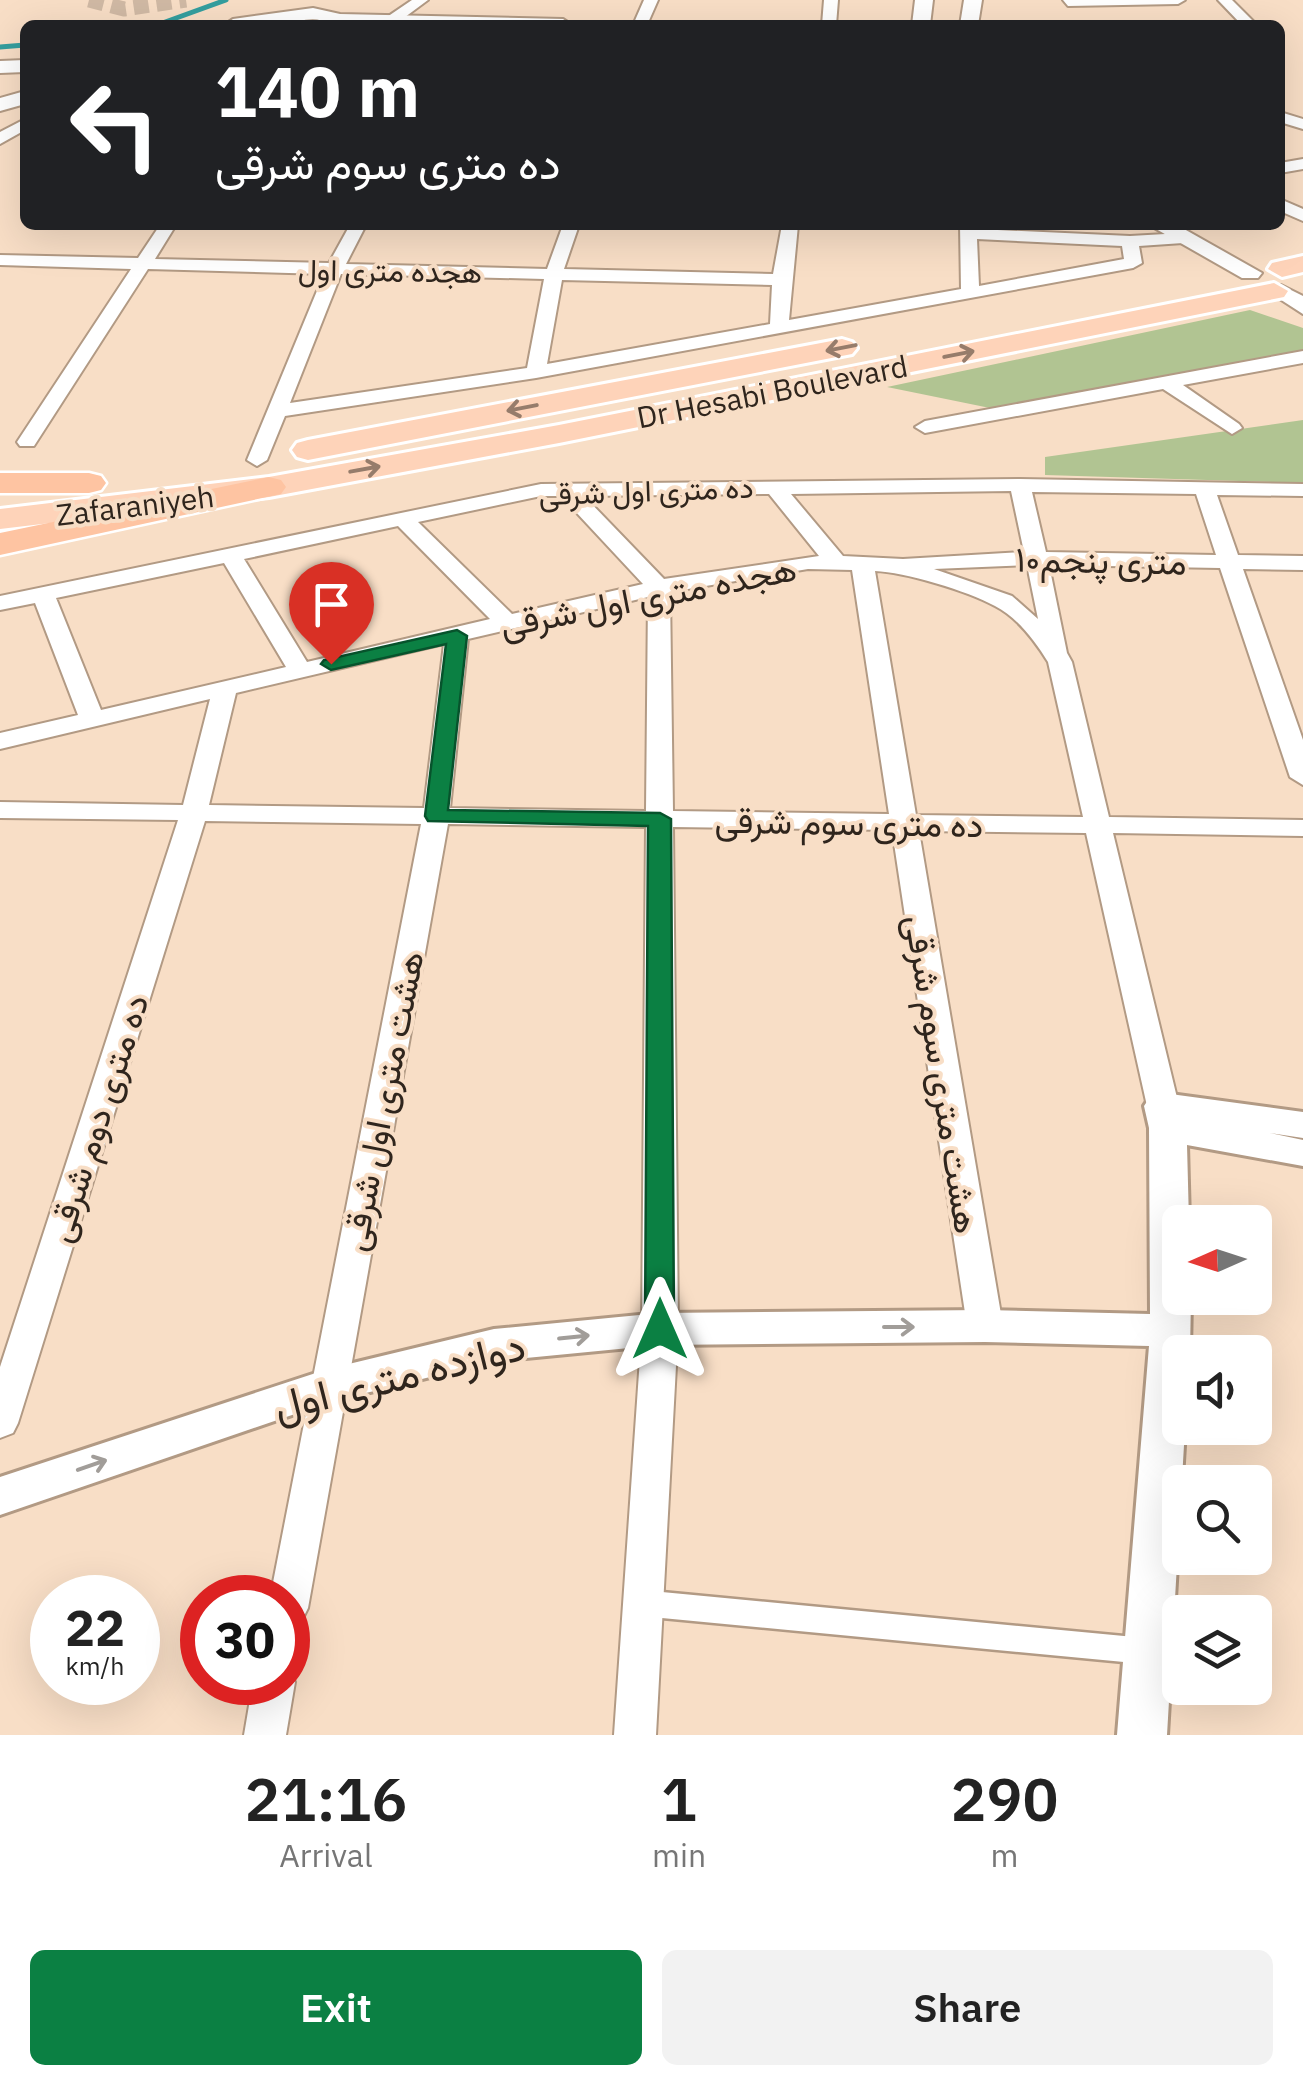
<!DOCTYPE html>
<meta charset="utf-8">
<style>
:root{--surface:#fff;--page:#f2f2f2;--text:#222;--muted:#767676;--accent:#0b8043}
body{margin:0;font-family:"IBM Plex Sans",Vazirmatn,sans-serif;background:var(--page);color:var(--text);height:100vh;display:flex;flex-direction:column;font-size:38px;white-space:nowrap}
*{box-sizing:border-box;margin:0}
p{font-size:32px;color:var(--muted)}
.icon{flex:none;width:55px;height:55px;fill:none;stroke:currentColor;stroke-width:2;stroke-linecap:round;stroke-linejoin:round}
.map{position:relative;height:1735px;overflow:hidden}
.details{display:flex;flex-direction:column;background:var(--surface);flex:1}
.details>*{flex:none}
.top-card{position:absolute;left:20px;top:20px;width:1265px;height:210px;border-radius:15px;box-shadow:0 10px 40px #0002;background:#202124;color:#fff;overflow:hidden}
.needle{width:65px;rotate:267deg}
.tools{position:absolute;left:1162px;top:1205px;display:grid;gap:20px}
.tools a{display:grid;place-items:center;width:110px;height:110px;border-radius:15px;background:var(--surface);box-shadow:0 10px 40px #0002;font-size:50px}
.speed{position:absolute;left:30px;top:1575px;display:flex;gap:20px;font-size:50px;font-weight:700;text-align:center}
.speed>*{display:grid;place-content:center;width:130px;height:130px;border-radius:50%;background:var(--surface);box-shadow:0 10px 40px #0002;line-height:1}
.speed small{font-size:25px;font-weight:400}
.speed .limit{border:15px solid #d22;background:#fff;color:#111}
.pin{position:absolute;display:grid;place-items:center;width:85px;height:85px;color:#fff;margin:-102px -42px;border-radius:50% 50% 50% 0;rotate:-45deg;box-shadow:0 0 10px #0007}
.pin .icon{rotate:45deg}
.me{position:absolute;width:110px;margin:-55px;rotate:0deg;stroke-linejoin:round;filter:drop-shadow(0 0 8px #0008)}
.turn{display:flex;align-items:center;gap:35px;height:210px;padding:0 30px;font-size:45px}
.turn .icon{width:130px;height:130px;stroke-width:2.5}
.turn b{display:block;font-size:70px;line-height:85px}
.eta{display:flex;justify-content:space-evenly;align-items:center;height:170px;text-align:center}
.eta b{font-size:60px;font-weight:600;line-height:70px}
.action{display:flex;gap:20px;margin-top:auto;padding:20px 30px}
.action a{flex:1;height:115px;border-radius:15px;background:var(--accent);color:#fff;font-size:40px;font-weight:600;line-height:115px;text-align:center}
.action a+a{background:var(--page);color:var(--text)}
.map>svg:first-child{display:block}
.green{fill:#b1c492}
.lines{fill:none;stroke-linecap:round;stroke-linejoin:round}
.stream{stroke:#349e9e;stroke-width:5}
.minor-tunnel{stroke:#d0b9a4;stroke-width:15;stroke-dasharray:15 8;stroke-linecap:butt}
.pedestrian-casing{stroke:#b29a84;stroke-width:5}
.minor-casing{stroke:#b29a84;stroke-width:4}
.tertiary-casing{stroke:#b29a84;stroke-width:6}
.secondary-casing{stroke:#b29a84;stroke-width:4}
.primary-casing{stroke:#fff;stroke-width:6}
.trunk-casing{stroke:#fff;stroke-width:5}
.pedestrian{fill:#fff;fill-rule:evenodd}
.minor{fill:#fff;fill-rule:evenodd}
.tertiary{fill:#fff;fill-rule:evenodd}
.secondary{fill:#fff;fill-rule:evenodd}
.primary{fill:#fed3b9;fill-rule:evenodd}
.trunk{fill:#fec4a2;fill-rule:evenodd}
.oneway{stroke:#967c6b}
.oneway2{stroke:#a19d99}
.route{fill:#0b8043;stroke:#07532c;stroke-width:2.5}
.labels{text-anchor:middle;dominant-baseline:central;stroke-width:8;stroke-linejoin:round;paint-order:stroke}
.far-street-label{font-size:30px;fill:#2f251d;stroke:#f8dec6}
.street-label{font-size:35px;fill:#2f251d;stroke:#f8dec6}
.near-street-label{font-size:42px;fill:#2f251d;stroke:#f8dec6}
</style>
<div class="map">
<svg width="1303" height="1735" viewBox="0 0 1303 1735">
<rect width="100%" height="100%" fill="#f8dec6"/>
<path class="green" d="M1250,310L1303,328V350L990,408L887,387Z
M1303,420V483L1045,475V457Z"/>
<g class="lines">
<path class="stream" d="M157,25L226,0
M0,47L25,45"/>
<path class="minor-tunnel" d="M89,0L124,9L186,0"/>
<defs>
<path id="pedestrian" d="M641,1590L1145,1638L1155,1642L1160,1651L1155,1660L1145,1664L641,1616L631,1612L627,1603L631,1594Z"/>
<path id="minor" d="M412,0H428L397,23H387V17Z
M644,0H658L647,25H633Z
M824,0H838L836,25H822Z
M1063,0H1185L1178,4L1068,6Z
M1218,0H1232L1256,24L1242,25Z
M1280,112L1303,119V129L1280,122Z
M25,119V130L0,144V132Z
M1303,159V169L1280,173V163Z
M1280,199L1303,209V221L1280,211Z
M160,225H176L155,259L329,263L350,225H366L346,264L547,269L563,225H579L564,269L773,274L782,225H798L789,320L961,289L960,225H976L977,229L1130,236L1183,233L1192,238L1183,243L1139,246L1142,263L1133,268L536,378L285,416L267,460L257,466L247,460L324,274L148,269L34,446H20L17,442L131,269L0,265V255L138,258ZM977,239L1122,246L1124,259L979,286ZM341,274L544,279L527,368L290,403ZM562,280L772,285L770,324L547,364Z
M1303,351V363L1183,385L1239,424L1242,428L1232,434L1163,389L925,433L915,427L925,421Z
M1020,479L1303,484V496L1217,495L1238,555L1303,556V570L1243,569L1303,740V785L1290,777L1220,568L1049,565L1067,653L1072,662L1109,817L1303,820V836L1113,833L1179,1106L1174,1114L1163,1117L1152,1114L1147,1106L1086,833L919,831L1003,1326L997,1336L985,1339L973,1336L967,1326L892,830L673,827L678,1329L656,1735H614L642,1329L646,827L448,824L308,1608L302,1620L288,1625V1598H270L421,824L205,821L18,1423L13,1433L0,1438V1367L178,820L0,818V802L183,805L210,699L0,749V733L78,715L35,603L0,610V596L541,484ZM1011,491L1024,552L903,559L843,556L791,494ZM1032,492L1196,494L1216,555L1046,552ZM769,494L819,556L664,579L584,496ZM541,496H561L643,584L512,614L418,522ZM398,526L490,619L307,662L244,559ZM224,563L286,667L101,710L56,598ZM1027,565L1038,619L1012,596L934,569ZM808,569L852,570L889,814L673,811L670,592ZM875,571C904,572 968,591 995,606C1017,617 1035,641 1048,662L1083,817L916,815ZM648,597L646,811L450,808L468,639ZM444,644L424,808L209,805L236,693Z
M289,1669L295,1682L286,1735H244L253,1682H288Z"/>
<path id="tertiary" d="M1163,1093L1303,1112V1138L1270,1133L1303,1140V1166L1187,1145L1189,1222H1180V1298H1191L1190,1352H1180V1428H1185L1167,1735H1117L1149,1346L985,1342L660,1345L494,1361L330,1402L0,1515V1477L328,1369L494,1329L660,1313L985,1310L1150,1314L1149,1128L1144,1106L1150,1097Z"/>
<path id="secondary" d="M915,0H933L930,25H912Z
M964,0H982L978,25H960Z
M313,8L340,14L563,19L572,25H330C315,14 300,22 283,25C265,29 242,25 224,25L233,19Z
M25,60V72L0,73V61Z
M25,91V104L0,111V98Z
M1149,225H1177L1262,273L1258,278H1242Z
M1281,285L1303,296V314L1269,292Z"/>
<path id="primary" d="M1303,256V272L1282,277L1268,269L1272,263Z
M1274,283L1288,291L1284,297L559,443L269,497L0,529V509L269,477L559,425Z
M842,339L852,342L857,348L852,354L308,460L297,457L292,450L297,443L308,440Z"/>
<path id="trunk" d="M0,473H89L101,476L106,483L101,490L89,493H0Z
M269,477L281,480L286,487L281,494L0,555V533Z"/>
</defs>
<use href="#pedestrian" class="pedestrian-casing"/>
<use href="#minor" class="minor-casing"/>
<use href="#tertiary" class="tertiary-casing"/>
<use href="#secondary" class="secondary-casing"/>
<use href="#primary" class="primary-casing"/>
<use href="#trunk" class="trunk-casing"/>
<use href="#pedestrian" class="pedestrian"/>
<use href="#minor" class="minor"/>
<use href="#tertiary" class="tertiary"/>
<use href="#secondary" class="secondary"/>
<use href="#primary" class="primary"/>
<use href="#trunk" class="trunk"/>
</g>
<defs><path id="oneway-shaft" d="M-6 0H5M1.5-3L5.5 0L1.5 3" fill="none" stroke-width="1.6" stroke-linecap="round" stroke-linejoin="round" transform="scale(2.5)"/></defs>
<g class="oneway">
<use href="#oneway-shaft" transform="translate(841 348) rotate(169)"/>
<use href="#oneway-shaft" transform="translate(959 354) rotate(-11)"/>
<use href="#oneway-shaft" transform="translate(522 408) rotate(169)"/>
<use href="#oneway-shaft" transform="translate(365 469) rotate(-10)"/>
</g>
<g class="oneway2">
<use href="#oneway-shaft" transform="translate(899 1327)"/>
<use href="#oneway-shaft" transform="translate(574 1337) rotate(-6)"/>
<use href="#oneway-shaft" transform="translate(92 1465) rotate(-19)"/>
</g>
<path class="route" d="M457,630L467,636L448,810L660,813L671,819L674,1329L670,1337L660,1340L649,1337L645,1329L648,826L428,821L425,816L446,644L331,670L321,664L324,660Z"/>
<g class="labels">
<g class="far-street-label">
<text transform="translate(390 270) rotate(1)">هجده متری اول</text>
<text transform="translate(772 391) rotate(-11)">Dr Hesabi Boulevard</text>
<text transform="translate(646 490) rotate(-2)">ده متری اول شرقی</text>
<text transform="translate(135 505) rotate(-7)">Zafaraniyeh</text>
</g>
<g class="street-label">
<text transform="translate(1101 560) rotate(1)">۱۰متری پنجم</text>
<text transform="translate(648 596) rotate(-11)">هجده متری اول شرقی</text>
<text transform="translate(849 822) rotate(1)">ده متری سوم شرقی</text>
<text transform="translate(943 1074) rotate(81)">هشت متری سوم شرقی</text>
<text transform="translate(382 1101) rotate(-79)">هشت متری اول شرقی</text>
<text transform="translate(97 1118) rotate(-72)">ده متری دوم شرقی</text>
</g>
<g class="near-street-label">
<text transform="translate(399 1375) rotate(-14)">دوازده متری اول</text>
</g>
</g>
</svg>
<div class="tools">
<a><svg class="needle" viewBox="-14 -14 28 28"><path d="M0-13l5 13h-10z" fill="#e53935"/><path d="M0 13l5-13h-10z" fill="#767676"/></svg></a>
<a><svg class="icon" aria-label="sound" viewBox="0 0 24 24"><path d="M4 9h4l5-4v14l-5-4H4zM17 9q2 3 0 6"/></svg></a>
<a><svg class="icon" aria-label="search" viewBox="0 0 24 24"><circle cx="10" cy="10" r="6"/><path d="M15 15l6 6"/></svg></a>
<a><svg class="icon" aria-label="layers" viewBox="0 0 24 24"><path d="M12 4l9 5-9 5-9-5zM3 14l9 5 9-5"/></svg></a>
</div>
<div class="speed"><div>22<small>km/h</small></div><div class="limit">30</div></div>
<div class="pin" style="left:331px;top:664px;background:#d93025"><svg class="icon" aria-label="arrive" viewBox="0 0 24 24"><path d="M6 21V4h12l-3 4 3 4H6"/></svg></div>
<svg class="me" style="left:660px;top:1329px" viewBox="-20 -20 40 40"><path d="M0-17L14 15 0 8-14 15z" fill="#0b8043" stroke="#fff" stroke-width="4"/></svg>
<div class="top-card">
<div class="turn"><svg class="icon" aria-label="left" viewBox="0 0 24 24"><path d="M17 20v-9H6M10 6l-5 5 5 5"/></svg><div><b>140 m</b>ده متری سوم شرقی</div></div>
</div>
</div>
<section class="details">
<div class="eta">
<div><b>21:16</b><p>Arrival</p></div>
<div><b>1</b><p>min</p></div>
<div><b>290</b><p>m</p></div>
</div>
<div class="action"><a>Exit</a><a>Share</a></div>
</section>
